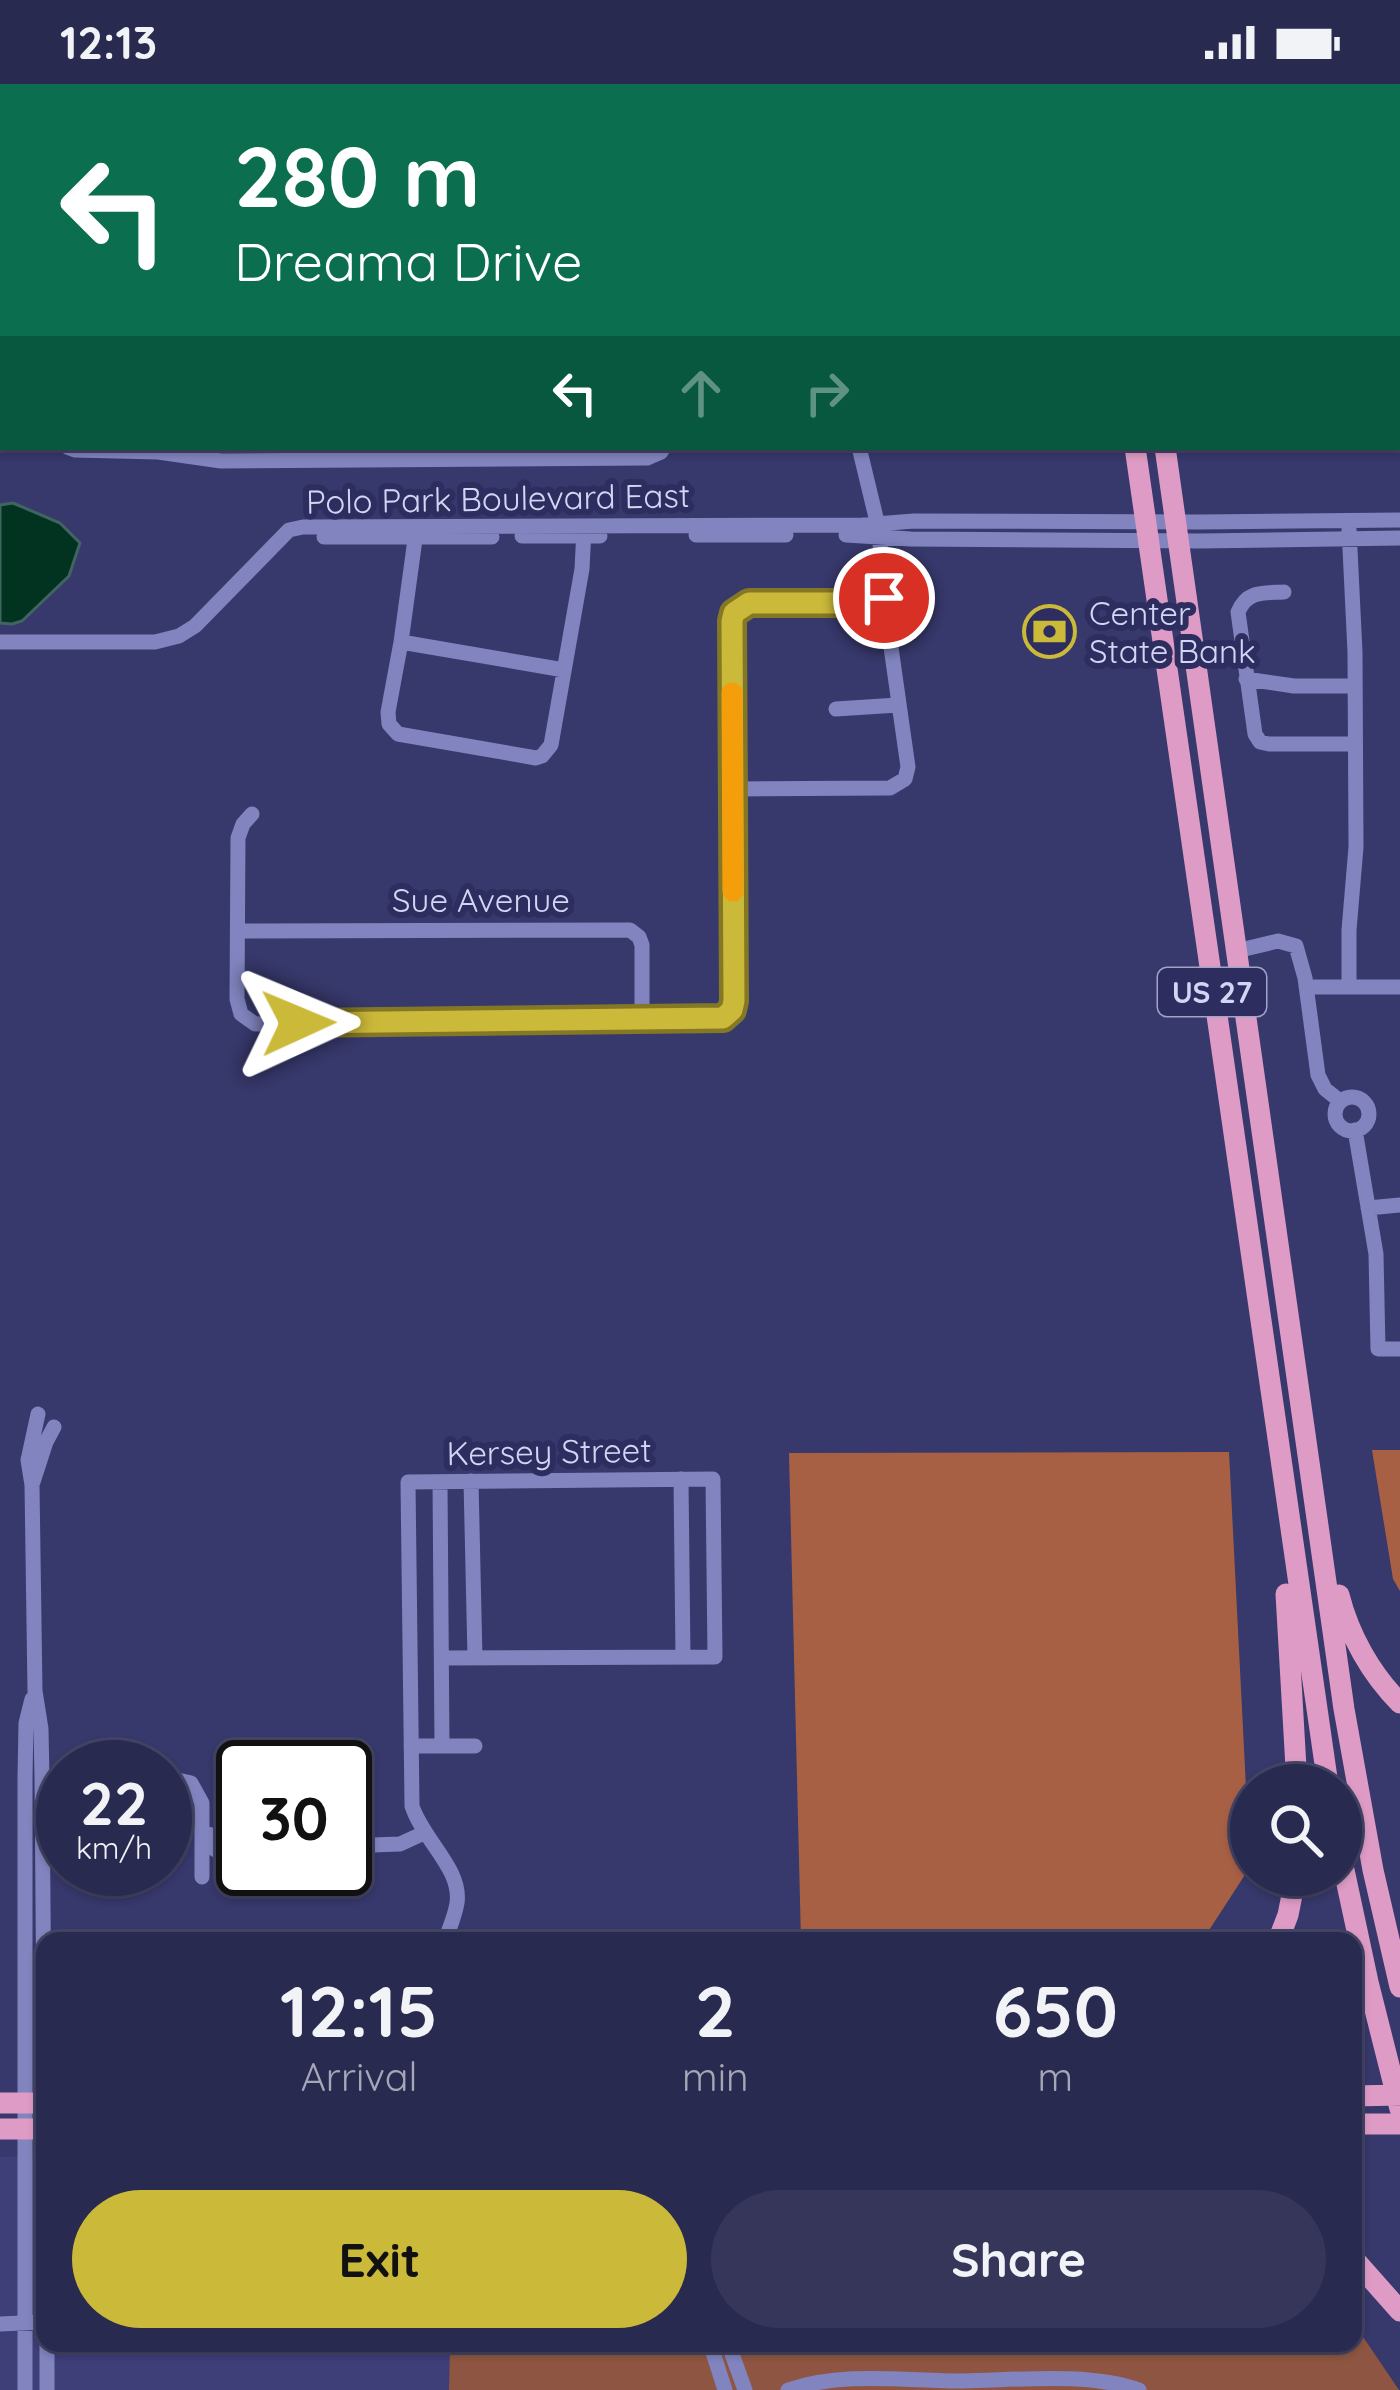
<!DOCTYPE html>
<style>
:root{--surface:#292a50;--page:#35365a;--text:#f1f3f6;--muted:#a5a7b7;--line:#454667;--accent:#cbb939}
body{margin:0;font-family:Quicksand,sans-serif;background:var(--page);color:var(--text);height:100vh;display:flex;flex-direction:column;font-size:45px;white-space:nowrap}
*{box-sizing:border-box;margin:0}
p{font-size:39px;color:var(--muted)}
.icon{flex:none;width:66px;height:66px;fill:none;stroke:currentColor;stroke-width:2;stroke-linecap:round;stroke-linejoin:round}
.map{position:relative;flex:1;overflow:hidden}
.drawer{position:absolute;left:36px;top:1848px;width:1326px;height:420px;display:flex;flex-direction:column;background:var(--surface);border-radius:24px;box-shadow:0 3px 9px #0004,0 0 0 3px var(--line)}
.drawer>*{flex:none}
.hud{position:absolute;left:0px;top:0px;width:1401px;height:366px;box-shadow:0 3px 9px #0004,0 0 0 3px var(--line);background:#0b6e4f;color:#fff;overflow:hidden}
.controls{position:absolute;left:1230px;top:1680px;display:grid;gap:24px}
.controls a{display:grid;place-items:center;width:132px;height:132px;border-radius:50%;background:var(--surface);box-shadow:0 3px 9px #0004,0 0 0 3px var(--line);font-size:60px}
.speed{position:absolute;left:36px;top:1656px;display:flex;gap:24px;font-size:60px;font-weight:700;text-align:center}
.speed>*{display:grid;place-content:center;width:156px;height:156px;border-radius:50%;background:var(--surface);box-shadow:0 3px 9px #0004,0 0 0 3px var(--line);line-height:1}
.speed small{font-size:30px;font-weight:400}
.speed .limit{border:6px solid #111;border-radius:18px;background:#fff;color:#111}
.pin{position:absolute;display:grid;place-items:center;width:102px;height:102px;color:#fff;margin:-51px;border:6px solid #fff;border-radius:50%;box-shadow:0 3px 12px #0007}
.me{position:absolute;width:132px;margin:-66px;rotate:89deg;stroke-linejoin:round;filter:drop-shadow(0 0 9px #0008)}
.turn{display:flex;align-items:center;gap:42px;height:252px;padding:0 36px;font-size:54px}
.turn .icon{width:156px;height:156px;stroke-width:2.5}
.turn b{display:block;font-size:84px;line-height:102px}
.lanes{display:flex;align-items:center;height:114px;padding:0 36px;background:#0003;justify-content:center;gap:60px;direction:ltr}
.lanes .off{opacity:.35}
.eta{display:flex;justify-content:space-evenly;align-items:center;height:204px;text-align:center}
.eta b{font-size:72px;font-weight:700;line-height:84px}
.action{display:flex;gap:24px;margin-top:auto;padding:24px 36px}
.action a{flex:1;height:138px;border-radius:72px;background:var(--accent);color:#111;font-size:48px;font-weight:700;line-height:138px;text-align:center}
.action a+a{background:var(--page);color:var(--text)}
.status{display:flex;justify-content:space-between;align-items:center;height:84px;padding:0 60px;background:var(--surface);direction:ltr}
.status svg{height:33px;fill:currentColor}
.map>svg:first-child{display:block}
.built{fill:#3e3e79}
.green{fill:#8e5642}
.forest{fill:#a86045}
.water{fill:#023320;stroke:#406460;stroke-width:3}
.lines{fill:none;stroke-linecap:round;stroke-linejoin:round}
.minor{stroke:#8184be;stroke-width:15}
.highway{stroke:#dd9bc5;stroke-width:21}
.route-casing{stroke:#847825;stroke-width:30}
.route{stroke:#cbb939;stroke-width:21}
.slow{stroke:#f59e0b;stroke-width:21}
.labels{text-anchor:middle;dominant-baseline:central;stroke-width:12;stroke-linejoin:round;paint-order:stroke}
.shield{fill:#2e2d5f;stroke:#a1a3c7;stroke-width:3}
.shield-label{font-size:30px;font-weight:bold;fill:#d2d5f4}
.street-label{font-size:33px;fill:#d2d5f4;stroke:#2e2d5f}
.poi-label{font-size:33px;fill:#d2d5f4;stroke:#2e2d5f;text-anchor:start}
</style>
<div class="status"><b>12:13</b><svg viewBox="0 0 49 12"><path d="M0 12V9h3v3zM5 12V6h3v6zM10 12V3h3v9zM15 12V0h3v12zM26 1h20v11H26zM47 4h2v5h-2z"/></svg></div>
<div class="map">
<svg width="1400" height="2306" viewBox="0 0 1400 2306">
<rect width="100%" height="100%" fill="#37386b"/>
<path class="built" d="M45,2072V2259H450L449,2306H0V2073Z"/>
<path class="green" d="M1353,2238L1399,2306H449L450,2259H1353Z"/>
<path class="forest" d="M1372,1366H1400V1507L1393,1495Z
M1229,1368L1250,1783L1202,1857H801L789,1369Z"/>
<path class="water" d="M13,419L60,439L80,459L69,492L22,537L12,540L0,539V421Z"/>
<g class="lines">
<path class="minor" d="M799,0V3
M0,189L3,195
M1398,310H1400
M0,330L3,332
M67,363L75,366L158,368L221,377L647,374L661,368L664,363
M416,448L401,558L388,628L389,640L398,650L536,674L542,672L551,661L582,485L584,445
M696,451H786
M846,451L911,455L1200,457L1400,454
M522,452H600
M324,453H492
M1284,508C1264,509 1247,506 1238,528L1255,650L1260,658L1269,660H1355
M0,558H155L179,552L195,542L289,446L303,443L863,441L914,437L1200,438L1400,436
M401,558L564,586
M1246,595L1294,602H1355
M836,625L898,621
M733,705L890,704L905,695L908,683L884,514L879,446L859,363
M252,730L243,740L238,754L237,915L241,930L255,940L723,934L732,926L734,917L732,537L734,528L749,519H848L884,514
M238,847L630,846L639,853L642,861V936
M1236,867L1278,857L1296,862L1305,894L1318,991L1325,1005L1340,1017
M1306,903H1400
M1349,903V846L1356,763L1355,568L1349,445
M1335 1030a17 17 0 1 1 34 0a17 17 0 1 1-34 0Z
M1355,1046L1376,1170L1378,1265H1400
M1368,1124L1400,1121
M38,1330L28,1376L32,1401L35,1607L41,1645L42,1694L45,2069
M681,1395L683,1573
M471,1397L475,1574
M33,1398L46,1358L54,1343
M440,1398L442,1662
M442,1574L715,1573L713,1395L408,1398L412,1722C423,1756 462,1785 457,1819C455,1832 449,1845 445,1857
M411,1662H475
M165,1693L191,1699L202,1719V1793
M203,1748L243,1763
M204,1751C211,1769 225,1771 243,1774
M345,1762L400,1760L424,1749
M0,2240L45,2238
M47,2259V2306
M710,2259L725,2306
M728,2259L745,2306
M25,2306V1694L26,1639L32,1615
M788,2306C844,2287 905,2297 963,2297C1018,2296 1088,2288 1139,2306"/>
<path class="highway" d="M1084,0V3
M1113,0V3
M1135,363L1328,1701
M1165,363L1344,1625L1373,1786L1400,1903
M1286,1510L1297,1701
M1339,1511C1349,1551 1371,1590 1400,1619
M1341,1772L1368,1898L1400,2025
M1278,1857L1288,1831L1296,1791
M1353,2012L1400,2011
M0,2019H45
M1353,2040H1400
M0,2045H45
M1353,2174L1400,2227"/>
</g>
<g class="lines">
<defs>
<path id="route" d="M298,939L723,934L732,926L734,917L732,537L734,529L749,519H848L884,514"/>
</defs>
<use href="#route" class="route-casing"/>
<use href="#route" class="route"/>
<path class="slow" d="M732,609L733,807"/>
</g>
<defs>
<symbol id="bank-ring" viewBox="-11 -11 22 22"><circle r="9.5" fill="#2e2d5f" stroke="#cbb939" stroke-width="1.5"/><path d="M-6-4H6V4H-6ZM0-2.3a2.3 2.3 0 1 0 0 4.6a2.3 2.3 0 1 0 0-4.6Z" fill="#cbb939"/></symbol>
</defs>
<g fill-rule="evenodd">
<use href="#bank-ring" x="1020" y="518" width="59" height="59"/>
</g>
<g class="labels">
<rect class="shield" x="1158" y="884" width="108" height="48" rx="9"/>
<g class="shield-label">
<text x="1212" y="908">US 27</text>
</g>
<g class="street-label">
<text transform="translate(498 414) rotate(-1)">Polo Park Boulevard East</text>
<text x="481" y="815">Sue Avenue</text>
<text transform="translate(549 1367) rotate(-1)">Kersey Street</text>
</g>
<g class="poi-label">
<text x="1089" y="528">Center<tspan x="1089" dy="38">State Bank</tspan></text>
</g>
</g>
</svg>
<div class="controls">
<a><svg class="icon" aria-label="search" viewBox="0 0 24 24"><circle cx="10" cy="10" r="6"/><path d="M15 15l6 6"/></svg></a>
</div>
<div class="speed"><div>22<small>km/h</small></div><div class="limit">30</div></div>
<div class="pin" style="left:884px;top:514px;background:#d93025"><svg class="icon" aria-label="arrive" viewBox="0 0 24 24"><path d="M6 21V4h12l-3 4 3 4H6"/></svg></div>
<svg class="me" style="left:298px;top:939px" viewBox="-20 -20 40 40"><path d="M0-17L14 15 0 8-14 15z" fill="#cbb939" stroke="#fff" stroke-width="4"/></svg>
<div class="hud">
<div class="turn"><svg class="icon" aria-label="left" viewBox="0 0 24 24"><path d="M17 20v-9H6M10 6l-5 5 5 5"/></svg><div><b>280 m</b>Dreama Drive</div></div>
<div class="lanes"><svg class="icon" aria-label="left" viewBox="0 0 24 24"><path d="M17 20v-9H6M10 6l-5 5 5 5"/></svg><svg class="icon off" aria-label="ahead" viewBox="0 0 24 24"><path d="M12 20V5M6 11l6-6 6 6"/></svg><svg class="icon off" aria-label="right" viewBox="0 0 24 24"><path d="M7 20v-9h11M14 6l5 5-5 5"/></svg></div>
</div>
<section class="drawer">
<div class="eta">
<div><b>12:15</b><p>Arrival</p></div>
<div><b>2</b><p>min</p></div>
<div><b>650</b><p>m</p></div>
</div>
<div class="action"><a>Exit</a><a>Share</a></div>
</section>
</div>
